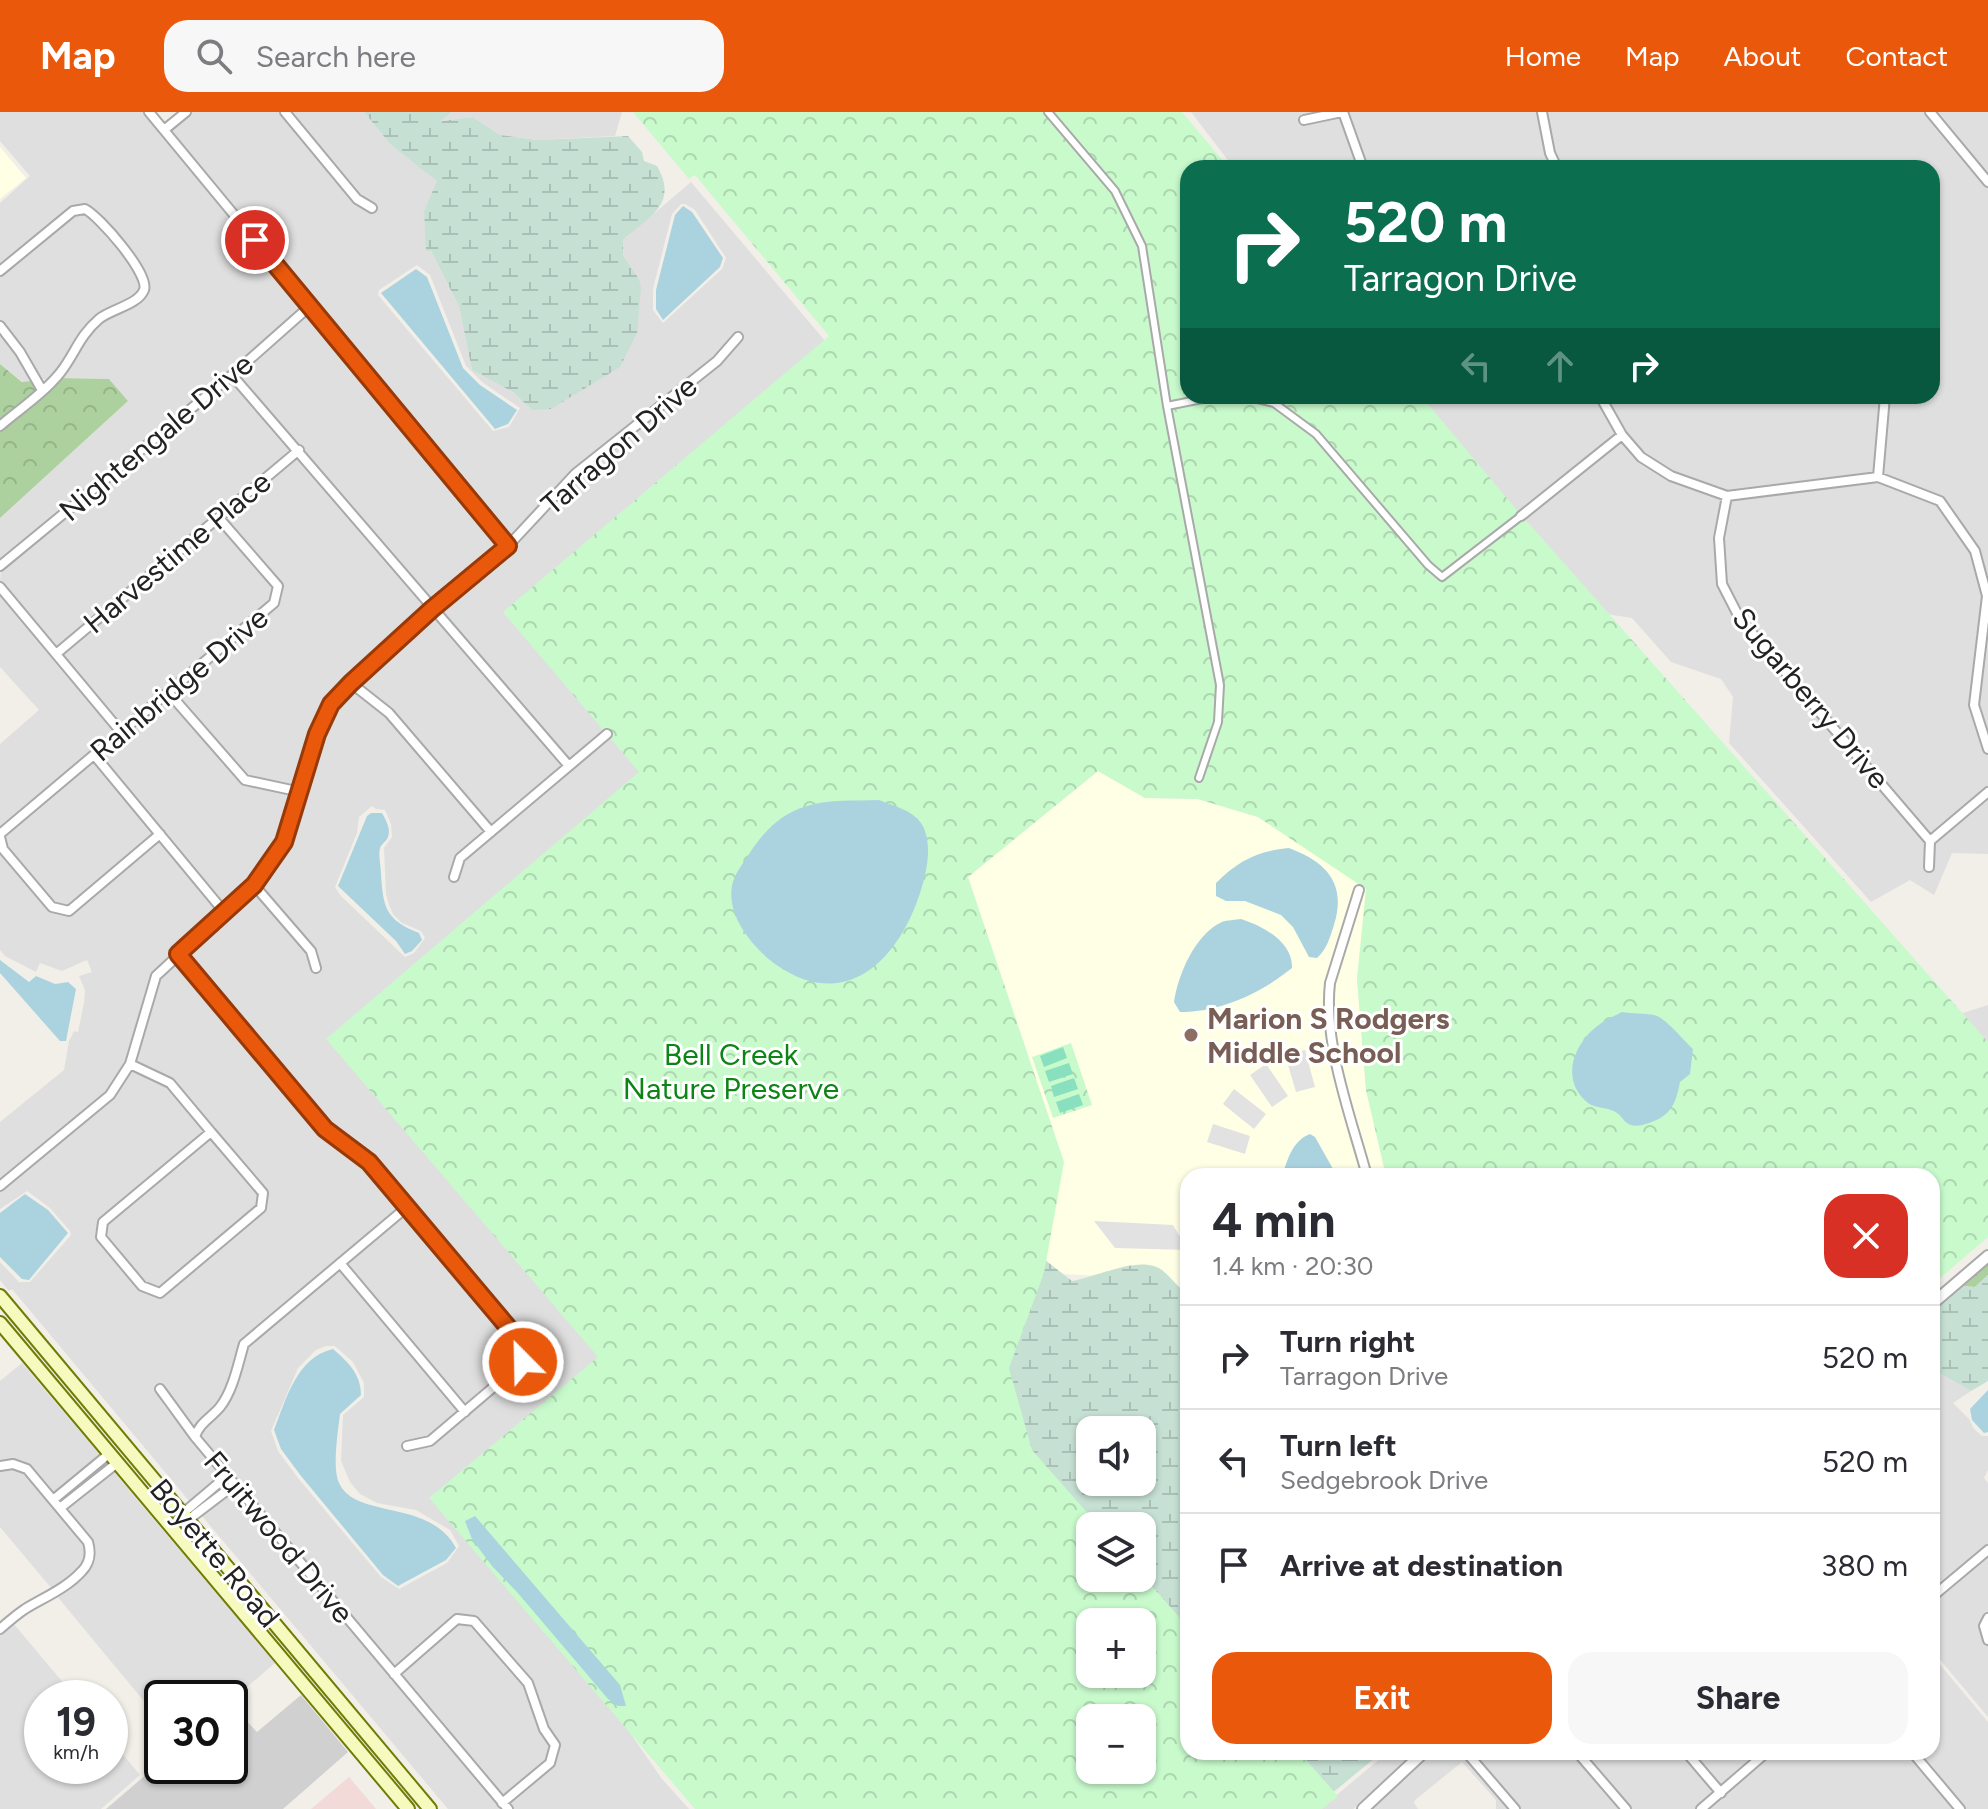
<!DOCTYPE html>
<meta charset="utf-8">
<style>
:root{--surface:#fff;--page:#f7f7f7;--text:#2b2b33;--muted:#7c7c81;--line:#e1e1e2;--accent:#ea580c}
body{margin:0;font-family:Figtree,sans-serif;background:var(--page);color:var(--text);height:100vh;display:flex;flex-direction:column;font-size:30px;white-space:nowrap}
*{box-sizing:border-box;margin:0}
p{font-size:26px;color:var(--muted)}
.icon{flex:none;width:44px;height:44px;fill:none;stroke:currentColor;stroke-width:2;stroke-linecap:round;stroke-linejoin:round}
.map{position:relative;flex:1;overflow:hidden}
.details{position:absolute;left:1180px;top:1056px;width:760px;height:592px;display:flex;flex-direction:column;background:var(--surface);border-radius:24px;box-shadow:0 2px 6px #0004}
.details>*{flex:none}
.guide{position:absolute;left:1180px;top:48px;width:760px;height:244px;border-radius:24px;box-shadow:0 2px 6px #0004;background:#0b6e4f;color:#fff;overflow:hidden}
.buttons{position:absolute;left:1076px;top:1304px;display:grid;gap:16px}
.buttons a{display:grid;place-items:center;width:80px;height:80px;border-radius:16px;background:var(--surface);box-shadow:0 2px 6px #0004;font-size:40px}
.speed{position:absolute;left:24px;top:1568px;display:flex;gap:16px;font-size:40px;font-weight:700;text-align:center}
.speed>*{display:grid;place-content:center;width:104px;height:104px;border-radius:50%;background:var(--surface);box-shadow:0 2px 6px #0004;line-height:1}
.speed small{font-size:20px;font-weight:400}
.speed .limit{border:4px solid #111;border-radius:12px;background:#fff;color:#111}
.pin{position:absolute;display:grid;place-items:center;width:68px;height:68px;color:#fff;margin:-34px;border:4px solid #fff;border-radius:50%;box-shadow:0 2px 8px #0007}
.me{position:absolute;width:88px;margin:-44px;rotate:337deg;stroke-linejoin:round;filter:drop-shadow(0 0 6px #0008)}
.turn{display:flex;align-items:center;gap:28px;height:168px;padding:0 32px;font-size:36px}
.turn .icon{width:104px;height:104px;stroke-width:2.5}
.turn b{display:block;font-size:56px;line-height:68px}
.lanes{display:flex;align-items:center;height:76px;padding:0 32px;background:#0003;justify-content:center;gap:40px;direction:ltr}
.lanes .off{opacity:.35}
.round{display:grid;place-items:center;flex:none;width:84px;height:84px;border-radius:24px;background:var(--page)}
.overview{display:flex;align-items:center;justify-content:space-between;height:136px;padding:0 32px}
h1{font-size:48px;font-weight:700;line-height:60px}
.primary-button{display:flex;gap:16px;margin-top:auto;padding:16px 32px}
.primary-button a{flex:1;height:92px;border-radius:24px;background:var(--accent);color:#fff;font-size:32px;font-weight:700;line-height:92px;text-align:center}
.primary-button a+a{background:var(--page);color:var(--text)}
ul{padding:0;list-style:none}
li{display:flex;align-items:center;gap:24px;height:104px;padding:0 32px;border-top:2px solid var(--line)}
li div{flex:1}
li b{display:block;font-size:30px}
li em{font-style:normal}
header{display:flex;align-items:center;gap:48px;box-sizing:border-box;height:112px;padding:0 40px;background:var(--accent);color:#fff}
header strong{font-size:38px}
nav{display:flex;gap:44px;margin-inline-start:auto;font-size:28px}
.search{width:560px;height:72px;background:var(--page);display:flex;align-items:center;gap:20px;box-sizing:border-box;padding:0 28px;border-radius:24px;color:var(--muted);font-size:30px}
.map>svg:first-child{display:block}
.residential{fill:#e0dfdf;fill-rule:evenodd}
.commercial{fill:#f2dad9}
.education{fill:#ffffe5}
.religious{fill:#d0d0d0}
.forest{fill:url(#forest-crowns)}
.wetland{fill:url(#wetland-marsh);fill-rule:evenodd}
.park{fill:url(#park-crowns);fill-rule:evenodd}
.pitch{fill:#88e0be}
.parking{fill:#e2e2e2}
.water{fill:#aad3df}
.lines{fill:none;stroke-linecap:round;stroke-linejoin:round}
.pedestrian-casing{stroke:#a9a9a9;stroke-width:10}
.minor-casing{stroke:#a9a9a9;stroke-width:12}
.tertiary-casing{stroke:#a9a9a9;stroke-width:14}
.secondary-casing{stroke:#707d05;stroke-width:16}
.pedestrian{stroke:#fff;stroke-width:6}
.minor{stroke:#fff;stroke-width:8}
.tertiary{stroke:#fff;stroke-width:10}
.secondary{stroke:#f7fabf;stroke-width:12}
.route-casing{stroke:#983908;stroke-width:20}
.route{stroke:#ea580c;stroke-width:14}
.education-dot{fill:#8d6e63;stroke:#fff;stroke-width:3}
.labels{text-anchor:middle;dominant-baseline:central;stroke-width:6;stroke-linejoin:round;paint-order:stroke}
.street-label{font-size:30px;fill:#222;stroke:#fff}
.education-label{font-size:30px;font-weight:bold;fill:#785e54;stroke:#fff;text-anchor:start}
.park-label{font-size:30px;fill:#0c8416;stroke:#fff}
</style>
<header>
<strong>Map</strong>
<div class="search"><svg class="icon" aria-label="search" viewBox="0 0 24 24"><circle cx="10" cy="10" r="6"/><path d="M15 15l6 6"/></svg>Search here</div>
<nav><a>Home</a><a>Map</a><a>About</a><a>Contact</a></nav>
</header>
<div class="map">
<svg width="1988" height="1697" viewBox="0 0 1988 1697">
<defs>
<pattern id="forest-crowns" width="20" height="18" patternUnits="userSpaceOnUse" patternTransform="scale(2)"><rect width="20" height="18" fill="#add19e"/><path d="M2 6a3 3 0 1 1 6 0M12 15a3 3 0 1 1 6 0" fill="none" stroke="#95b388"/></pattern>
<pattern id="wetland-marsh" width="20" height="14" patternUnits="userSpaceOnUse" patternTransform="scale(2)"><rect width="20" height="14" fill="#c6e0d4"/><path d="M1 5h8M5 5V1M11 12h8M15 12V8" fill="none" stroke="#aac0b6"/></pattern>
<pattern id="park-crowns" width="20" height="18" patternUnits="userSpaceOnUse" patternTransform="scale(2)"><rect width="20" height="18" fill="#c8facc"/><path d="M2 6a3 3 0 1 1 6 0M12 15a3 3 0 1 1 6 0" fill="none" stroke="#acd6af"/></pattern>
</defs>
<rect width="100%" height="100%" fill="#f2efe9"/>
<path class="residential" d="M0,0H144L305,194L229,260L0,450V406L128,289L109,267L60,266L82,228L106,206L147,180L149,173L148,165L140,151L98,100L85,93L71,96L0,154V91L30,64L0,29Z
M192,0H279L353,90L373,101L377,94L359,84L290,0H364L391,33L438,69L424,99L427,139H431L459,194L472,258L513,280L532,298L639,167L623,143V128L691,70L826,230L642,650L601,1245L612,1595L662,1667L689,1697H513L508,1691L552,1654L558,1631L548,1615L531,1568L477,1506L458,1504L395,1557L199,1324L205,1314L225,1295L239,1263L247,1234L340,1156L459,1299L429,1325L403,1331L404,1338L431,1332L527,1250V1233L372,1047L328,1014L183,842L253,778L308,841L313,861L321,858L314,836L259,772L288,730L321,623L335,594L351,576L386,604L485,720L457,743L450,768L457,769L463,748L569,649L438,497L577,365L719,251L743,224L738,220L715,246L573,360L509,428L169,18ZM681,92H685L695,98L726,146L722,157L663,211L653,198V177L672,102ZM417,153L430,163L466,254L482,270L520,296L509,315L493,319L378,183L379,178ZM372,694L376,697L385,698L391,712L392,725L384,736L386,782L389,793L393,802L402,811L421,819L425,826L414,841L405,845L341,784L335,775L357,721L359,705ZM326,1234H335L353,1250L364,1271V1285L343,1303L341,1349L350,1370L360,1382L377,1391L416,1398L426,1404L450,1418L459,1434L447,1451L399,1477L381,1465L298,1366L278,1339L271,1319L298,1256L316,1238Z
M452,0H622L615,24L538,28L500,23L473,5L438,9Z
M1191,0H1325L1300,5L1301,13L1341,4L1359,56H1234Z
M1348,0H1538L1546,42L1553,56H1367Z
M1546,0H1924L1988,76V473L1979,438L1943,387L1882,362L1889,284H1932V56H1562L1554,40Z
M1935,0H1988V63Z
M83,101L92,106L134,156L141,168L140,177L131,186L102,200L84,215L54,262L49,267L40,268L24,237L0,208V164L75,102Z
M309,199L503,434L433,491L237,263Z
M0,220L17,242L31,269L23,270L0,252Z
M231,268L293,338L56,536L0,469L1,458Z
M1413,284H1596L1617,323L1639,348L1668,367L1722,387L1715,426L1718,473L1737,509L1926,731L1925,759L1933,758L1934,730L1988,685V742L1952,741L1934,783L1910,768L1871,790L1729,631L1733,585L1721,567L1671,550L1632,506L1587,499Z
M1604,284H1881L1875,362L1728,380L1673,360L1644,342L1625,321Z
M298,344L427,497L350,566L329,590L298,675L247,665L175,581L276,494L281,471L225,406Z
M1877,369L1937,392L1971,441L1983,485L1971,594L1981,633L1988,644V675L1931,724L1744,504L1725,471L1723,426L1730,388Z
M218,411L274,475L271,490L122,614L61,542Z
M0,481L116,620L0,718V632L39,598L0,555Z
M432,502L563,654L491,714L392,598L357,570Z
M1988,509V629L1978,592Z
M169,586L241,671L296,683L281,728L251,770L226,795L100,644Z
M94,649L155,722L69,795L54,791L7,735L4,724Z
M160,727L220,801L154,862L126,951L107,981L0,1069V1010L64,958L69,929L74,919L78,920L84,891L85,878L79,864L92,860L87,848L62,859L40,851L36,860L5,844L0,838V739L49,797L68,803Z
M177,848L322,1019L366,1053L401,1095L241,1230L219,1291L194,1317L172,1290L162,1272L155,1276L165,1295L221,1364L190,1390L12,1177L9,1179L0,1168V1150L19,1170H30L71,1123L70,1119L50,1096L27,1079L0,1097V1079L112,986L131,957L168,974L206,1019L101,1107L98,1125L158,1185L263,1099L266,1079L173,969L135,950L160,866Z
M1988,893V950L1950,905Z
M210,1025L259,1083L257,1095L160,1177L145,1170L105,1124L107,1111Z
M406,1100L519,1235V1249L465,1294L346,1151Z
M22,1251L101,1344L54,1382L30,1355L14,1348L0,1350V1269Z
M1932,1257L1971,1279L1953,1291L1969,1307L1974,1317L1982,1324H1988V1358L1984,1366L1988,1371V1433L1932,1480Z
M5,1356L18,1357L24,1360L84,1432L86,1445L79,1457L52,1477L0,1415V1358Z
M113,1359L275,1551L232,1588L162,1586V1611L56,1483L84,1462L94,1445L91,1427L66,1396Z
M233,1378L290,1443L502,1697H448L202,1404Z
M1988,1445V1605L1932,1538V1492Z
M13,1511L76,1586H42V1654H110V1627L140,1663L101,1697H0V1522Z
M458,1511L472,1513L524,1573L541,1618L551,1634L546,1649L503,1685L400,1562Z
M1932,1543L1988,1610V1697H1966L1917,1640H1932Z
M1388,1640H1419L1375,1681L1353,1697H1320Z
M1430,1640H1461L1509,1697H1496V1688L1462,1650L1415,1688L1414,1691L1418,1697H1368Z
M1472,1640H1572L1621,1697H1520Z
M1582,1640H1681L1715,1680L1696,1697H1632Z
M1692,1640H1761L1721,1675Z
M1772,1640H1906L1955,1697H1707Z"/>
<path class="commercial" d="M349,1665L376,1697H311Z"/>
<path class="education" d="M0,35L26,66L0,87Z
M1098,659L1145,686L1197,687L1258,705L1367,777L1357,867L1366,978L1386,1064H1188V1187L1140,1166L1044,1161L968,768V765Z"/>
<path class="religious" d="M301,1583L348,1640L283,1697H106L162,1649V1654H230V1591L257,1620Z"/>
<path class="forest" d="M0,252L22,270L31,269L37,278L0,309Z
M60,266L109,267L128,289L0,406V319Z
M1988,1149V1163L1975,1175L1959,1174Z"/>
<path class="wetland" d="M364,0H452L440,9L473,5L500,23L538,28L628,24L642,40L644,49L657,54C679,92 649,105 623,128V143L639,167L641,176L637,221L620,255L551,297L532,298L513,280L472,258L459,194L431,139H426L424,99L437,69L391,33Z
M1040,1144L1072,1169C1095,1165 1132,1147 1154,1154C1166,1157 1176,1175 1188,1182V1640H1382L1313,1697H790L970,1322ZM1090,1318H1142V1370H1090ZM1090,1414H1142V1466H1090ZM1090,1510H1142V1562H1090ZM1090,1606H1142V1658H1090Z
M1988,1163V1269L1971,1279L1932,1257V1196L1959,1174L1975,1175Z"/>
<path class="park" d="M633,0H1182L1229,56H1188V284H1421L1516,397L1988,930V1125L1932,1173V1064H1386L1366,978L1357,867L1366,777L1258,705L1198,687L1145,686L1098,659L968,765L1064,1050L1044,1161L1009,1256L1032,1338L1099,1414H1090V1466H1142V1463L1188,1515V1640H1299L1338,1684L1322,1697H695L429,1386L598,1245L326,927L639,660L503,500L829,224L695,63L689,67ZM1090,1510H1142V1562H1090ZM1090,1606H1142V1658H1090Z
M1071,931L1092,993L1053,1006L1032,945Z"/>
<path class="pitch" d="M1063,935L1067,946L1044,955L1040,944Z
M1069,951L1073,962L1049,970L1045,959Z
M1074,966L1078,977L1054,985L1051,974Z
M1079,982L1083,993L1060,1001L1056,990Z"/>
<path class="parking" d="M1305,938L1315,975L1296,980L1285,943Z
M1266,952L1288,984L1272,995L1250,963Z
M1234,977L1266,1002L1254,1017L1223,992Z
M1213,1012L1250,1024L1245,1042L1207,1030Z
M1094,1109L1173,1113L1188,1138L1115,1136Z"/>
<path class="water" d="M683,94L692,100L723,146L720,155L663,208L656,197V178L675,103Z
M416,157L427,165L463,256L480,273L517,298L508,312L495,317L381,181Z
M879,688C894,694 912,698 921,711C932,728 928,753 923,771C904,841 850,905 775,852C752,835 724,801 733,770C736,759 746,748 751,739C765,718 782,701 807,694C829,687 856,689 879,688Z
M371,701H382C386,708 391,717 388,725C386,730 382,731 380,736C378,743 381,754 381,762C383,796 386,808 419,821L422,828L412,839L405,842L396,829L338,774L367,704Z
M1289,736C1326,750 1347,771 1334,813C1330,825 1327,837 1317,846L1309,845L1293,815L1281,803L1245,789H1226L1216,784V771C1238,749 1258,739 1289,736Z
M1241,807C1263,814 1293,830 1292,856C1261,881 1221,900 1180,900L1174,890C1178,863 1195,822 1222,810C1227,808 1236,808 1241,807Z
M0,848L29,870L36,864L55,872L68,870L76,877L66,929H60L0,861Z
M1622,900C1632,902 1645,901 1654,903C1665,905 1683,928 1693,937L1690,962L1680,970C1676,991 1671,1004 1649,1011C1642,1013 1637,1015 1631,1013C1624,1011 1623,1005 1617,1001C1609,995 1597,997 1588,991C1559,968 1574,930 1600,912C1606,907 1615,904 1622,900Z
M1310,1022L1315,1025L1337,1064H1282C1288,1047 1292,1029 1310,1022Z
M25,1082L48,1098L68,1121L29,1168L22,1167L0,1145V1101Z
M333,1237C348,1250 361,1262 361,1283L340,1302C338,1319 332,1356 339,1371C356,1408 429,1386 456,1436L446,1448L398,1474L383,1463L301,1364L281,1337L274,1318C286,1287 297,1245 333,1237Z
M1988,1278V1320L1984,1321L1972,1308L1970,1297Z
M475,1404L620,1573L626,1594H618L608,1587L517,1480L492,1454L472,1427L465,1409Z"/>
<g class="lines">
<defs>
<path id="pedestrian" d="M1048,0L1115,79L1142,134L1167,294L1220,573L1218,610L1199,666
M1244,284L1274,291L1316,322L1428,453L1442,465L1521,404
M1167,294L1217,284"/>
<path id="minor" d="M149,0L508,434
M285,0L357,87L372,96
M1343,0L1363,56
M1542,0L1550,41L1557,56
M1930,0L1988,70
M1304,8L1342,0
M164,18L186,0
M0,159L73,99L85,97C99,104 150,162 144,178C138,193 111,197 99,207C79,224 75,242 60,261C44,281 20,297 0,314
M0,214L20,240L42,278
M232,263L569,654
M1600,284L1622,323L1641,345L1671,364L1727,384L1878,365L1940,389L1975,439L1987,484L1974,593L1988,637
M1878,365L1885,284
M1727,384L1719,426L1722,472L1740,507L1930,729
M1521,404L1622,323
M0,454L232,263L310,194
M0,475L121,620
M56,542L299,338
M351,571L389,601L491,720
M169,581L245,668L301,680
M95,644L225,801
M0,722L274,491L278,474L219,406
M0,725L3,737L52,795L69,799L160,722
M1929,755L1930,729L1988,680
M454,765L460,746L607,622
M254,773L311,839L316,856
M1359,778L1330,871C1323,932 1351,1005 1367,1064
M178,842L325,1017L369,1050L523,1233V1250L430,1329L407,1334
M130,952L170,971L211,1020
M211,1020L263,1081L261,1096L160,1181L142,1174L101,1125L103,1110Z
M0,1074L110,983L130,952L156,864L254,773L284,730L317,622L331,592L351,571L432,497L508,434L575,362L717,249L738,225
M407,1095L244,1232C238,1252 233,1279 220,1295C211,1306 199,1311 195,1325L508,1697
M340,1151L465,1300
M160,1277L195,1325
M0,1354L13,1352L27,1357L88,1430C91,1440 90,1451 82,1459C67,1476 43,1486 25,1497C16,1503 8,1510 0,1517
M53,1388L110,1341
M60,1396L117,1351
M184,1411L234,1373
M172,1416L182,1402L227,1364
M1932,1485L1988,1438
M1988,1506L1984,1514L1988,1528
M394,1562L457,1507L474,1509L528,1571L544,1617L555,1633L550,1651L502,1691
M1466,1640L1515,1697
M1577,1640L1626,1697
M1686,1640L1721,1681
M1912,1640L1960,1697
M1701,1697L1767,1640"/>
<path id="tertiary" d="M1932,1192L1988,1144
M1363,1697L1424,1640"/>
<path id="secondary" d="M0,1184L430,1697
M0,1211L408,1697"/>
</defs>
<use href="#pedestrian" class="pedestrian-casing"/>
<use href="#minor" class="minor-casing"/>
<use href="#tertiary" class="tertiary-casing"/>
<use href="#secondary" class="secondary-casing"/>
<use href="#pedestrian" class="pedestrian"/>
<use href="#minor" class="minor"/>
<use href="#tertiary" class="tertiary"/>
<use href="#secondary" class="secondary"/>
</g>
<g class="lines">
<defs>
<path id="route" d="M255,128L508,434L432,497L351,571L331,592L317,622L284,730L254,773L178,842L325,1017L369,1050L523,1233V1250"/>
</defs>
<use href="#route" class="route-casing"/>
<use href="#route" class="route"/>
</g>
<circle class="education-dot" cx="1191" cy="923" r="8"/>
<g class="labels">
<g class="street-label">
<text transform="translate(156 325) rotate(-40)">Nightengale Drive</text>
<text transform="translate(619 333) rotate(-41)">Tarragon Drive</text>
<text transform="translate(177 440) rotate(-40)">Harvestime Place</text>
<text transform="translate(179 572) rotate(-40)">Rainbridge Drive</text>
<text transform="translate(1811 586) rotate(50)">Sugarberry Drive</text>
<text transform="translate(279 1425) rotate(50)">Fruitwood Drive</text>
<text transform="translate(215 1441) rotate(50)">Boyette Road</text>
</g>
<g class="education-label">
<text x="1207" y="906">Marion S Rodgers<tspan x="1207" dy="34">Middle School</tspan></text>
</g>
<g class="park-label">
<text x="731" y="942">Bell Creek<tspan x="731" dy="34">Nature Preserve</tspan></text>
</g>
</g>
</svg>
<div class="buttons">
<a><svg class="icon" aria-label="sound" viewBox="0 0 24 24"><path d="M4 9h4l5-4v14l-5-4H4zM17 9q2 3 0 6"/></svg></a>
<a><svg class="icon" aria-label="layers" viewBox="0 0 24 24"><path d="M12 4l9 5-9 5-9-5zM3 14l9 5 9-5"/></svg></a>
<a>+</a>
<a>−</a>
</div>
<div class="speed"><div>19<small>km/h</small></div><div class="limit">30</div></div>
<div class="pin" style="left:255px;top:128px;background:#d93025"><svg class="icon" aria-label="arrive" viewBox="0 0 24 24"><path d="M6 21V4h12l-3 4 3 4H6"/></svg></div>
<svg class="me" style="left:523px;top:1250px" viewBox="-20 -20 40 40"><circle r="17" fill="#ea580c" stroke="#fff" stroke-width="3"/><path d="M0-11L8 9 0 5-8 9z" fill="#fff"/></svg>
<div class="guide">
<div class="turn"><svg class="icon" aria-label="right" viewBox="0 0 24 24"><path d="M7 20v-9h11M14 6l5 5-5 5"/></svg><div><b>520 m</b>Tarragon Drive</div></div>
<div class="lanes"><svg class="icon off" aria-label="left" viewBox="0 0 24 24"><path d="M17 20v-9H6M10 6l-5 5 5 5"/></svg><svg class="icon off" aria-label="ahead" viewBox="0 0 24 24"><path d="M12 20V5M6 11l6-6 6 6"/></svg><svg class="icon" aria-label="right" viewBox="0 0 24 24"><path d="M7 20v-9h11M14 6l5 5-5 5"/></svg></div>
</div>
<section class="details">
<div class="overview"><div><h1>4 min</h1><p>1.4 km · 20:30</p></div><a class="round" style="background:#d93025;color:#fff"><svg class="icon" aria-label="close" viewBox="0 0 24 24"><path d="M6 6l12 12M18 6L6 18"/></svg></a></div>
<ul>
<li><svg class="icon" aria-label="right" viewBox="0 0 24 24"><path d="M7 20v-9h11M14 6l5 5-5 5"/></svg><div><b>Turn right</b><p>Tarragon Drive</p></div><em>520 m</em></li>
<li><svg class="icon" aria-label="left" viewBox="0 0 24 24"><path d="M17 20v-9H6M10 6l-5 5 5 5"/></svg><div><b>Turn left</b><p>Sedgebrook Drive</p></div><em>520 m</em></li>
<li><svg class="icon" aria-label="arrive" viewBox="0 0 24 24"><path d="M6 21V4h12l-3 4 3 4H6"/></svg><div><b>Arrive at destination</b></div><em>380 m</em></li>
</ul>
<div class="primary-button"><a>Exit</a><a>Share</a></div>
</section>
</div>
